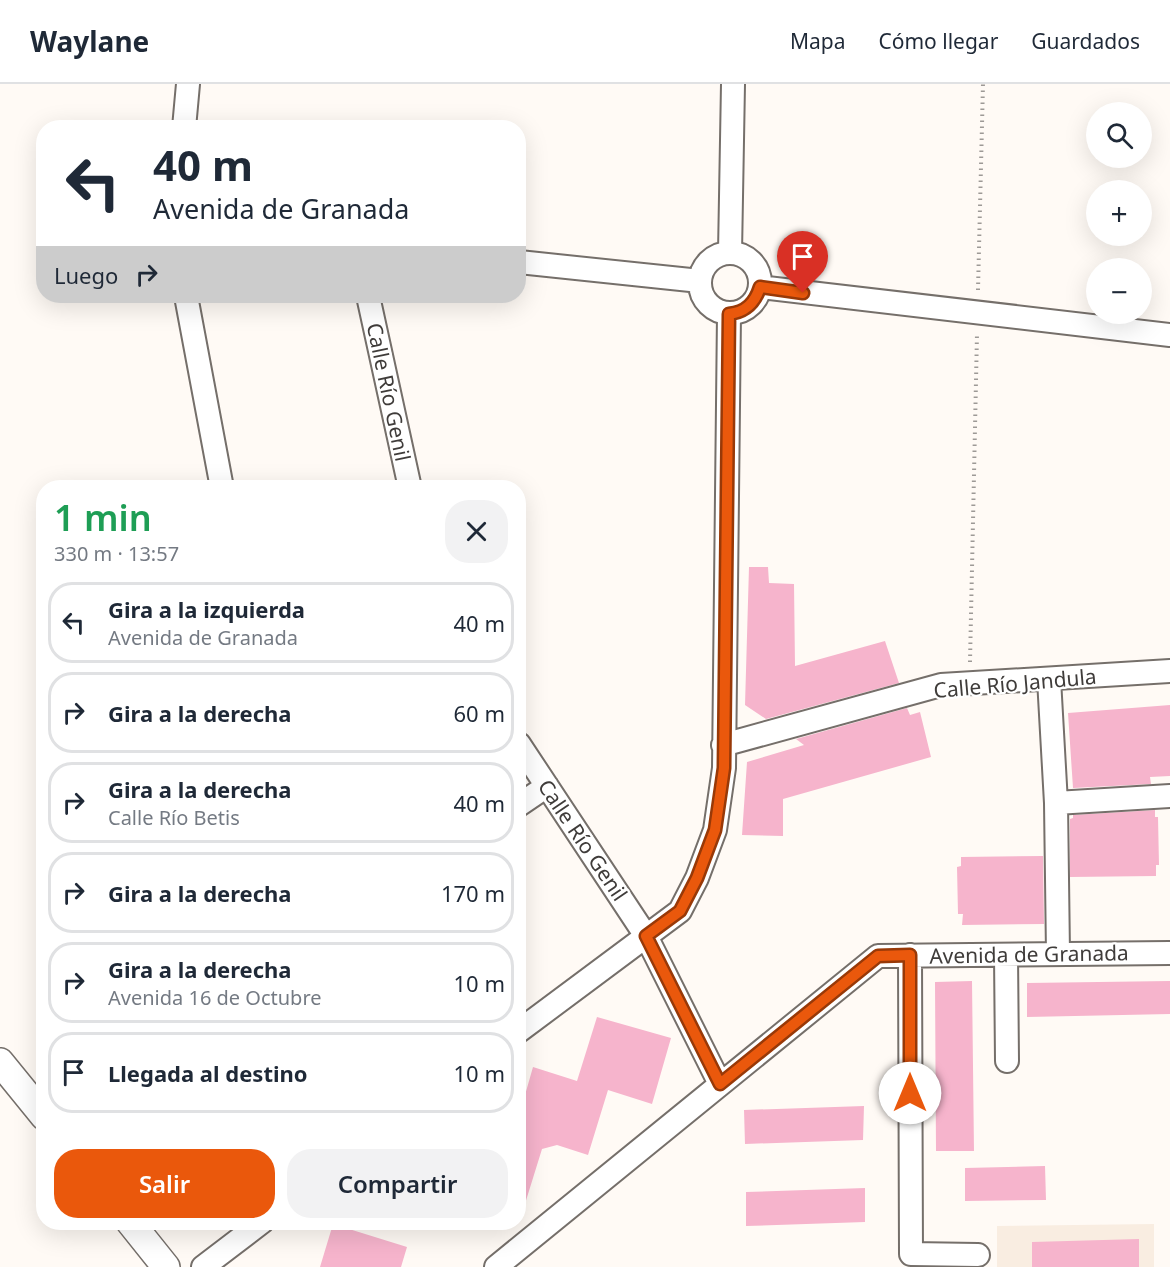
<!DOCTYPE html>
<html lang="es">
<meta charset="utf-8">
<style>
:root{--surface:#fff;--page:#f2f2f3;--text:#1f2937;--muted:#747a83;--line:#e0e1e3;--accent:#ea580c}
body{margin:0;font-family:"Noto Sans",sans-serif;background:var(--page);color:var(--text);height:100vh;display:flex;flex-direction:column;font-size:22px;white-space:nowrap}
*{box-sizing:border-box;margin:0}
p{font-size:20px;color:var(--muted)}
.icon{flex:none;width:33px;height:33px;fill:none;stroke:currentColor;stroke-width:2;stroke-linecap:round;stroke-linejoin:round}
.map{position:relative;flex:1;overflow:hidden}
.side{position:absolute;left:36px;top:396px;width:490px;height:750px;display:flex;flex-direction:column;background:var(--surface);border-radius:24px;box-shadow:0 6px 24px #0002}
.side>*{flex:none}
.guide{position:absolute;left:36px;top:36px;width:490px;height:183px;border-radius:24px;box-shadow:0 6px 24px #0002;background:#fff;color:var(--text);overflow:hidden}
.tools{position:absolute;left:1086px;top:18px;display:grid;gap:12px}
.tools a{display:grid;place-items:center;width:66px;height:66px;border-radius:50%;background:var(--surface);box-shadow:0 6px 24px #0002;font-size:30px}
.pin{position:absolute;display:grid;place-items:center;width:51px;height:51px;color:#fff;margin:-62px -26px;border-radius:50% 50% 50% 0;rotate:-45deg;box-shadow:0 0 6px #0007}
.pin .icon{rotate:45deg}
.me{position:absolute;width:66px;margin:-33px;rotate:0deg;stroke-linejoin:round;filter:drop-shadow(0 0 4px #0008)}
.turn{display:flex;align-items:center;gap:21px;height:126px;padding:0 18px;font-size:27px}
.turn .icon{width:78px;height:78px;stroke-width:2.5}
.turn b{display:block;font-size:42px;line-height:51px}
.then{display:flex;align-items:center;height:57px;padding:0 18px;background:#0003;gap:12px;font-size:22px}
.round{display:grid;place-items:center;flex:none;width:63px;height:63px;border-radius:24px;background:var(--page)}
.summary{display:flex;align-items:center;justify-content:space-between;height:102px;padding:0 18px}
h1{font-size:36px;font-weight:600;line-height:45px;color:#1e9e55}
.action{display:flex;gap:12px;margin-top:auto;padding:12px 18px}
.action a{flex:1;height:69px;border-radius:24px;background:var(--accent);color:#fff;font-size:24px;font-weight:600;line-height:69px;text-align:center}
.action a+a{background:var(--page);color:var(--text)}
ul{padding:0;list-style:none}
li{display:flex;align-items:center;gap:18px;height:81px;margin:0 12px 9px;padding:0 6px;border:3px solid var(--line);border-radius:24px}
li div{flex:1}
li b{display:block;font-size:22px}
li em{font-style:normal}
header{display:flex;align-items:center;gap:36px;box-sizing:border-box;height:84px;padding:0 30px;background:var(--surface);border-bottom:2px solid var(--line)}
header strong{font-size:28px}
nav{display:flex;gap:33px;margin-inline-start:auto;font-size:21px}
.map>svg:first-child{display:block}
.built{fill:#f9ede1}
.building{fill:#f6b4cc}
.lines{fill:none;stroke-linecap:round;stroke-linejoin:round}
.minor-casing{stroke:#756f6a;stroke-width:26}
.tertiary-casing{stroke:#756f6a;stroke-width:30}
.path{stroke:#9d9996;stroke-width:4;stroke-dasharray:1.5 4.5;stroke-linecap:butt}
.minor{stroke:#fff;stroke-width:22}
.tertiary{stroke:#fff;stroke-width:27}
.route-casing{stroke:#983908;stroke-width:15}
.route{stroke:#ea580c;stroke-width:10}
.labels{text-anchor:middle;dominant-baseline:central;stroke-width:4.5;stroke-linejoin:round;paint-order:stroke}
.street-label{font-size:21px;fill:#3f3c3a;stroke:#fff}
</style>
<header>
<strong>Waylane</strong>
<nav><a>Mapa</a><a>Cómo llegar</a><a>Guardados</a></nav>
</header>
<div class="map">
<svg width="1170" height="1183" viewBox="0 0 1170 1183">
<rect width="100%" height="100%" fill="#fffaf5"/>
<path class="built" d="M1154,1140V1183H997V1142Z"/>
<path class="building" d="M749,483H768L769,499L794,500L795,582L885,557L899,599L766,635L745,621Z
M1170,621V692L1150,693L1151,700L1073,704L1068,629Z
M907,624L910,631L920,628L931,673L783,715V752L742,751L747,678L804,661L796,655Z
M1155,726V733H1158L1159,781H1156V792L1070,793V735L1073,734V731Z
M1043,772L1044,840L962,841L963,830H958L957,783L961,782V773Z
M972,897L974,1067H936L935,898Z
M1170,897V930L1027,933V899Z
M597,933L671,954L652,1020L608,1006L588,1071L557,1061L542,1065L524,1123L519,1122V1032L533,983L577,997Z
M864,1022L863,1056L745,1060L744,1026Z
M1045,1082L1046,1116L965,1117V1084Z
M865,1104V1138L746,1142V1108Z
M333,1140L407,1163L401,1183H320Z
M1139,1155V1183H1032V1158Z"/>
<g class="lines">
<defs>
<path id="minor" d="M184,44L188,0
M700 199a30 30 0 1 1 60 0a30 30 0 1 1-60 0Z
M730,169L733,0
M519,178L700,197
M760,203L1170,251
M186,212L222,404
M368,212L410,404
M1049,595L1056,719L1058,870
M519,660L646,852L720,1000
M723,661L941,601L1170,587
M1056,719L1170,712
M519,721L547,702
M910,871L911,1170L978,1171
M1006,871L1007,977
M519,947L680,827L697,794L715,746L724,684L729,230
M203,1183L262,1138
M496,1183L878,872L1170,869"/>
<path id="tertiary" d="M0,978L44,1032
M130,1138L166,1183"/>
</defs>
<use href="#minor" class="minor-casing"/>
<use href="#tertiary" class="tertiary-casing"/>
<path class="path" d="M978,206L983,0
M970,578L977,250"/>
<use href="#minor" class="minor"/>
<use href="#tertiary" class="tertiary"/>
</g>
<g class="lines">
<defs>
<path id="route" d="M803,209L760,203C755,219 746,228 729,230L724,684L715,746L697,794L680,827L646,852L720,1000L878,872L910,871V1009"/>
</defs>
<use href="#route" class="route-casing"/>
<use href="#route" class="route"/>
</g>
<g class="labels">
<g class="street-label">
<text transform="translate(389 308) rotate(78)">Calle Río Genil</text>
<text transform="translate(1015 599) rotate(-5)">Calle Río Jandula</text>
<text transform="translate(583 756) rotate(56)">Calle Río Genil</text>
<text transform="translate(1029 870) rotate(-1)">Avenida de Granada</text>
</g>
</g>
</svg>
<div class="tools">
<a><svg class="icon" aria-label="search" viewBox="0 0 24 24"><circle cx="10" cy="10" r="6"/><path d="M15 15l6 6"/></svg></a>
<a>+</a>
<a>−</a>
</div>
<div class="pin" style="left:803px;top:209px;background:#d93025"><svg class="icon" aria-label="arrive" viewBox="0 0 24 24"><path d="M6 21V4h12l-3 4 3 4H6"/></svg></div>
<svg class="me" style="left:910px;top:1009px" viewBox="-20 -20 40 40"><circle r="19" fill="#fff"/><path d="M0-13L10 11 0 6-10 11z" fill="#ea580c"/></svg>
<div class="guide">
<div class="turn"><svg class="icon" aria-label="left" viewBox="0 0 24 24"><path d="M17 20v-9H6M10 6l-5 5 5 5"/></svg><div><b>40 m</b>Avenida de Granada</div></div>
<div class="then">Luego<svg class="icon" aria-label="right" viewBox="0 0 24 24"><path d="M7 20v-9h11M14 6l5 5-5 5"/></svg></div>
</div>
<section class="side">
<div class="summary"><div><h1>1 min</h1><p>330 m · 13:57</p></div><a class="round"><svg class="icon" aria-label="close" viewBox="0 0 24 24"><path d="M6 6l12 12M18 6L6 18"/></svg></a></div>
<ul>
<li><svg class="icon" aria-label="left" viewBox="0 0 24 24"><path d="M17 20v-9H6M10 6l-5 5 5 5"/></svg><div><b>Gira a la izquierda</b><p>Avenida de Granada</p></div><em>40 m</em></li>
<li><svg class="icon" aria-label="right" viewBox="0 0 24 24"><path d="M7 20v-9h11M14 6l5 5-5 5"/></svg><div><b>Gira a la derecha</b></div><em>60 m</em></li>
<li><svg class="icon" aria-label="right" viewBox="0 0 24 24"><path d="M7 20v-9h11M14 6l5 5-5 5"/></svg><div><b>Gira a la derecha</b><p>Calle Río Betis</p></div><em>40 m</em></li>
<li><svg class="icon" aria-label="right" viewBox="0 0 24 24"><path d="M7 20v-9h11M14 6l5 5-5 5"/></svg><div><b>Gira a la derecha</b></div><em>170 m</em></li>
<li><svg class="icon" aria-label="right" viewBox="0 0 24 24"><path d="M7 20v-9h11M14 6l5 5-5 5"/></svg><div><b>Gira a la derecha</b><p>Avenida 16 de Octubre</p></div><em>10 m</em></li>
<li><svg class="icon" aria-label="arrive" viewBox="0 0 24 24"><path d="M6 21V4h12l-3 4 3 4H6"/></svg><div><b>Llegada al destino</b></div><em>10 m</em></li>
</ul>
<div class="action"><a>Salir</a><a>Compartir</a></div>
</section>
</div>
